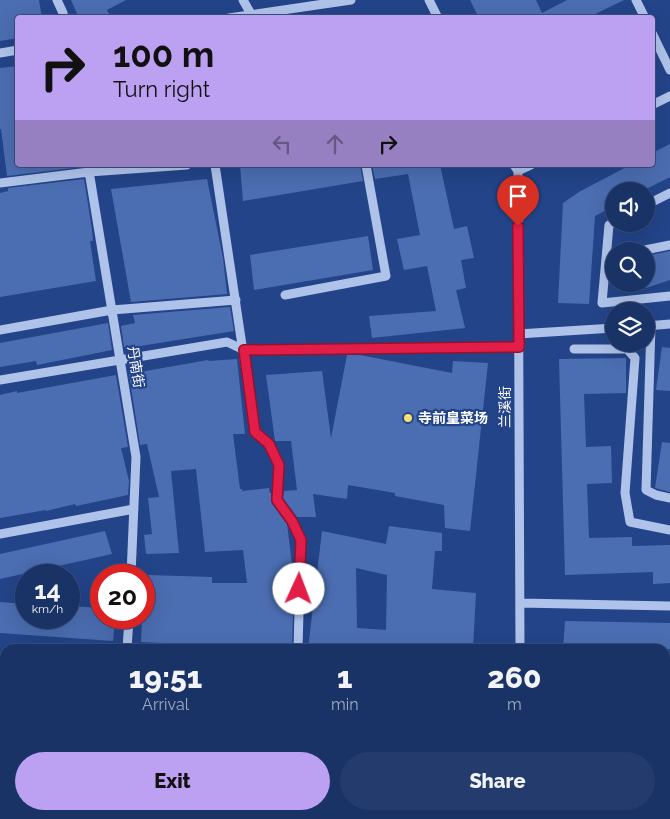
<!DOCTYPE html>
<meta charset="utf-8">
<style>
:root{--surface:#1a3367;--page:#233b6d;--text:#f1f3f6;--muted:#9faac0;--line:#384e7b;--accent:#bca0f2}
body{margin:0;font-family:Raleway,"Noto Sans SC",sans-serif;background:var(--page);color:var(--text);height:100vh;display:flex;flex-direction:column;font-size:19px;white-space:nowrap}
*{box-sizing:border-box;margin:0}
p{font-size:16px;color:var(--muted)}
.icon{flex:none;width:28px;height:28px;fill:none;stroke:currentColor;stroke-width:2;stroke-linecap:round;stroke-linejoin:round}
.map{position:relative;flex:1;overflow:hidden}
.side{position:absolute;left:0px;top:644px;width:670px;height:176px;display:flex;flex-direction:column;background:var(--surface);border-radius:15px 15px 0 0;box-shadow:0 5px 20px #0002,0 0 0 1px var(--line)}
.side>*{flex:none}
.top-card{position:absolute;left:15px;top:15px;width:640px;height:152px;border-radius:5px;box-shadow:0 5px 20px #0002,0 0 0 1px var(--line);background:#bca0f2;color:#111;overflow:hidden}
.controls{position:absolute;left:605px;top:182px;display:grid;gap:10px}
.controls a{display:grid;place-items:center;width:50px;height:50px;border-radius:50%;background:var(--surface);box-shadow:0 5px 20px #0002,0 0 0 1px var(--line);font-size:25px}
.speed{position:absolute;left:15px;top:564px;display:flex;gap:10px;font-size:25px;font-weight:700;text-align:center}
.speed>*{display:grid;place-content:center;width:65px;height:65px;border-radius:50%;background:var(--surface);box-shadow:0 5px 20px #0002,0 0 0 1px var(--line);line-height:1}
.speed small{font-size:12px;font-weight:400}
.speed .limit{border:8px solid #d22;background:#fff;color:#111}
.pin{position:absolute;display:grid;place-items:center;width:42px;height:42px;color:#fff;margin:-51px -21px;border-radius:50% 50% 50% 0;rotate:-45deg;box-shadow:0 0 5px #0007}
.pin .icon{rotate:45deg}
.me{position:absolute;width:55px;margin:-28px;rotate:2deg;stroke-linejoin:round;filter:drop-shadow(0 0 4px #0008)}
.turn{display:flex;align-items:center;gap:18px;height:105px;padding:0 15px;font-size:22px}
.turn .icon{width:65px;height:65px;stroke-width:2.5}
.turn b{display:block;font-size:35px;line-height:42px}
.lanes{display:flex;align-items:center;height:48px;padding:0 15px;background:#0003;justify-content:center;gap:25px;direction:ltr}
.lanes .off{opacity:.35}
.eta{display:flex;justify-content:space-evenly;align-items:center;height:85px;text-align:center}
.eta b{font-size:30px;font-weight:800;line-height:35px}
.cta{display:flex;gap:10px;margin-top:auto;padding:10px 15px}
.cta a{flex:1;height:58px;border-radius:30px;background:var(--accent);color:#111;font-size:20px;font-weight:800;line-height:58px;text-align:center}
.cta a+a{background:var(--page);color:var(--text)}
.map>svg:first-child{display:block}
.green{fill:#375ca6}
.building{fill:#4b6db1;fill-rule:evenodd}
.lines{fill:none;stroke-linecap:round;stroke-linejoin:round}
.minor{stroke:#afc3ea;stroke-width:9}
.major{stroke:#f3f6fe;stroke-width:12}
.route-casing{stroke:#92132f;stroke-width:12}
.route{stroke:#e11d48;stroke-width:9}
.poi-dot{fill:#f5df72;stroke:#234489;stroke-width:2}
.labels{text-anchor:middle;dominant-baseline:central;stroke-width:4.5;stroke-linejoin:round;paint-order:stroke}
.street-label{font-size:14px;fill:#fff;stroke:#234489}
.poi-label{font-size:14px;font-weight:bold;fill:#fff;stroke:#234489;text-anchor:start}
</style>
<div class="map">
<svg width="670" height="819" viewBox="0 0 670 819">
<rect width="100%" height="100%" fill="#234489"/>
<path class="green" d="M432,815H500L498,819H433Z"/>
<path class="building" d="M0,0H39L42,18H18V38L0,41Z
M71,0H126L107,10L111,18H79Z
M470,0H536L542,13L567,0H624L587,18H479Z
M18,66V165H82V167L7,176L1,129H0V68Z
M670,144V177L642,191H614V206L595,216L589,304L558,303L563,203L579,192L630,165H652V153Z
M240,165H360L363,181L243,201Z
M372,165H440L454,229L467,226L474,258L461,260L466,288L456,290L465,328L372,338L369,316L436,311L427,266L404,270L397,239L420,235L408,174L375,179Z
M84,179L92,230L93,241H90L96,281L0,297V193L8,191V188Z
M207,179L223,258L227,294L131,302L111,189Z
M368,236L373,270L254,290L250,255Z
M670,251V280L646,288V256Z
M230,307L234,331L134,347L133,345L124,347L121,326L135,323L133,315Z
M108,323L112,350L37,365L36,361L0,367V343Z
M662,347L670,348V391L656,390Z
M347,355H360L452,373L453,361L488,363L470,531L445,528L444,505L395,496V493L348,485L347,499L313,494L316,517H297L283,498L284,491L297,490L291,441H275L266,375L322,371L331,438Z
M626,358V393L584,394L586,447L611,446L612,483L587,484L589,538L632,537V546L670,545V583L653,584V572L565,575L559,359Z
M237,359L245,434H233L240,489H242V491L269,488L270,493H271V500L272,504L287,524L294,580L292,649L223,647V646L141,642L142,618H147L148,575L212,577V583H247L243,550L205,552L196,469L171,471L179,553L146,554L144,535L152,534L148,498L159,497L147,444L140,445L129,374L208,360L209,361Z
M116,375L128,447L121,448L129,481L128,495L76,506L75,504L46,511V510L0,518V395L17,391V393Z
M662,442L670,443V492L655,488Z
M389,526L442,533V551H435L432,589L476,593L473,649H308L322,531L386,544ZM356,568L387,575L386,630L357,628Z
M105,531L112,554L0,579V554Z
M0,602L26,604V618H69V606L101,608V618H115L113,641L0,633Z
M565,621L670,623V649H563Z"/>
<g class="lines">
<path class="minor" d="M57,0L63,13L64,18
M243,0L251,14
M429,0L438,18
M636,0L645,18
M229,18L351,0
M652,33L670,70
M0,53L18,50
M652,105L670,96
M88,165L136,457L131,575
M215,165L255,432L269,444L279,465L277,500L292,521L301,540L298,649
M514,165L518,171L520,649
M518,171L531,165
M0,183L89,172L187,165
M646,205L670,193
M614,222L609,225L602,303L670,296
M640,251L670,245
M285,295L386,276L366,165
M651,325L646,490L656,495L670,498
M646,326L670,324
M0,330L112,310L236,300
M518,334L614,328
M574,349H627L635,358L625,493L630,522L670,530
M0,380L227,342L244,350L519,347
M0,534L134,509
M520,603L670,606
M127,649L129,618
M0,658H5
M665,682H670
M665,796L670,794
M341,815L342,819
M556,815L557,819
M608,819L618,815"/>
<path class="major" d="M665,807L670,805
M592,815L604,819
M637,819L646,815"/>
</g>
<g class="lines">
<defs>
<path id="route" d="M299,589L301,540L292,521L277,500L279,465L269,444L255,432L244,350L519,347L518,226"/>
</defs>
<use href="#route" class="route-casing"/>
<use href="#route" class="route"/>
</g>
<circle class="poi-dot" cx="408" cy="418" r="5"/>
<g class="labels">
<g class="street-label">
<text transform="translate(136 367) rotate(81)">丹南街</text>
<text transform="translate(505 407) rotate(-90)">兰溪街</text>
</g>
<g class="poi-label">
<text x="418" y="418">寺前皇菜场</text>
</g>
</g>
</svg>
<div class="controls">
<a><svg class="icon" aria-label="sound" viewBox="0 0 24 24"><path d="M4 9h4l5-4v14l-5-4H4zM17 9q2 3 0 6"/></svg></a>
<a><svg class="icon" aria-label="search" viewBox="0 0 24 24"><circle cx="10" cy="10" r="6"/><path d="M15 15l6 6"/></svg></a>
<a><svg class="icon" aria-label="layers" viewBox="0 0 24 24"><path d="M12 4l9 5-9 5-9-5zM3 14l9 5 9-5"/></svg></a>
</div>
<div class="speed"><div>14<small>km/h</small></div><div class="limit">20</div></div>
<div class="pin" style="left:518px;top:226px;background:#d93025"><svg class="icon" aria-label="arrive" viewBox="0 0 24 24"><path d="M6 21V4h12l-3 4 3 4H6"/></svg></div>
<svg class="me" style="left:299px;top:589px" viewBox="-20 -20 40 40"><circle r="19" fill="#fff"/><path d="M0-13L10 11 0 6-10 11z" fill="#e11d48"/></svg>
<div class="top-card">
<div class="turn"><svg class="icon" aria-label="right" viewBox="0 0 24 24"><path d="M7 20v-9h11M14 6l5 5-5 5"/></svg><div><b>100 m</b>Turn right</div></div>
<div class="lanes"><svg class="icon off" aria-label="left" viewBox="0 0 24 24"><path d="M17 20v-9H6M10 6l-5 5 5 5"/></svg><svg class="icon off" aria-label="ahead" viewBox="0 0 24 24"><path d="M12 20V5M6 11l6-6 6 6"/></svg><svg class="icon" aria-label="right" viewBox="0 0 24 24"><path d="M7 20v-9h11M14 6l5 5-5 5"/></svg></div>
</div>
<section class="side">
<div class="eta">
<div><b>19:51</b><p>Arrival</p></div>
<div><b>1</b><p>min</p></div>
<div><b>260</b><p>m</p></div>
</div>
<div class="cta"><a>Exit</a><a>Share</a></div>
</section>
</div>
